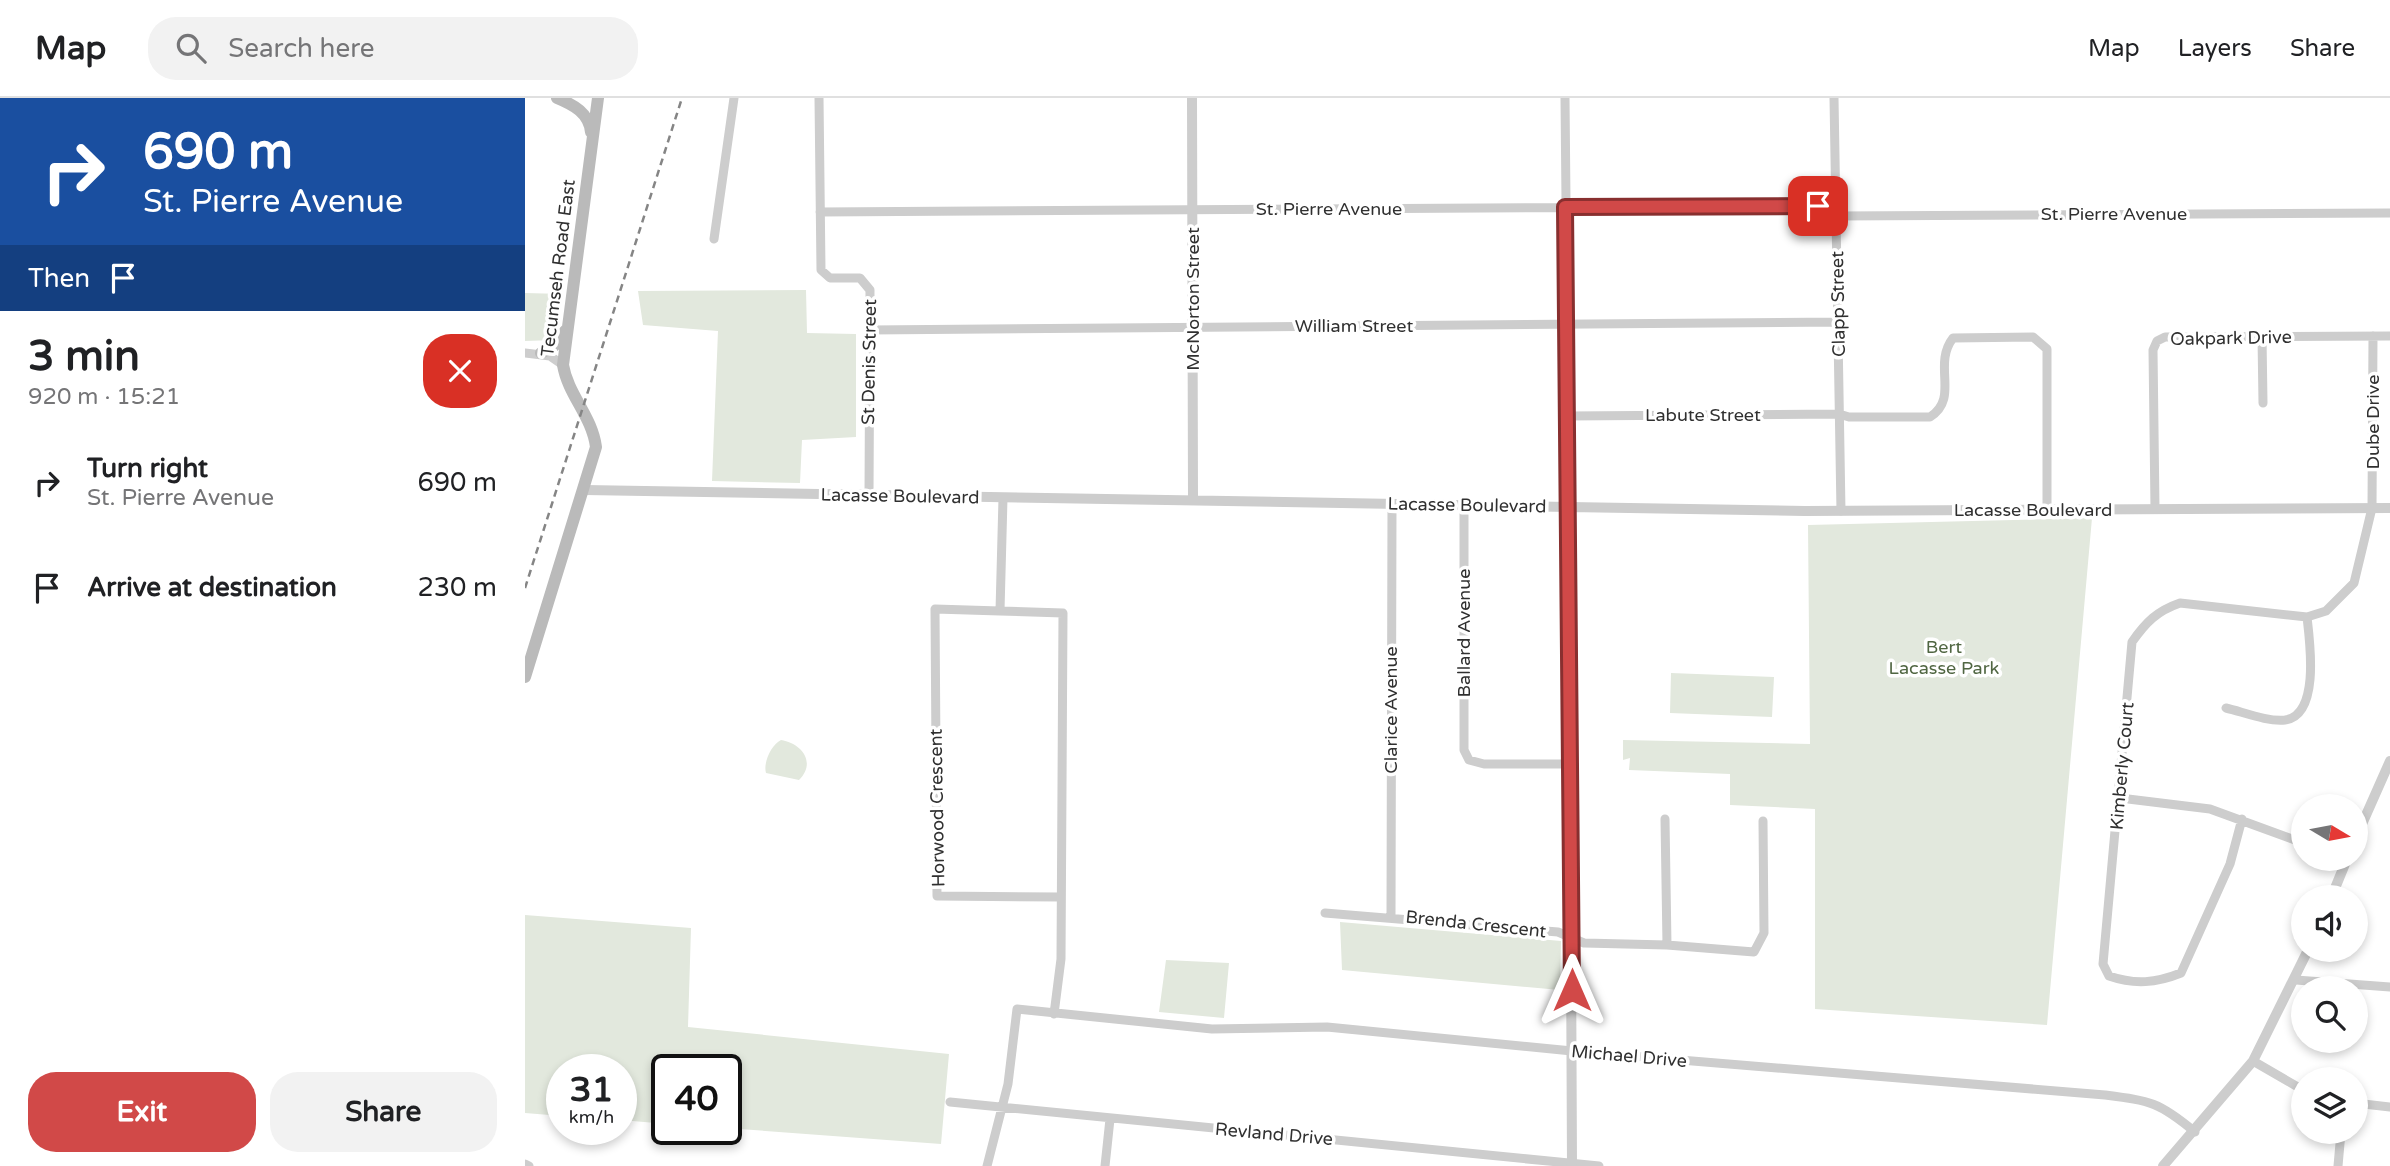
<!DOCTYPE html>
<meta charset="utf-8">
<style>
:root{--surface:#fff;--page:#f2f2f2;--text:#202124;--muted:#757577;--line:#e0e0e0;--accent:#d14948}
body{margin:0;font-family:"Varela Round",sans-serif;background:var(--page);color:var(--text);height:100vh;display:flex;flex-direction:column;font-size:26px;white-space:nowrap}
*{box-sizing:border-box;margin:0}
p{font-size:23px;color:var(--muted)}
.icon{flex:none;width:38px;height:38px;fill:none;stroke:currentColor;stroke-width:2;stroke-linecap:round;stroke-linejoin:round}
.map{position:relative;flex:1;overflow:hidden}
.sheet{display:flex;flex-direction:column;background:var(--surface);width:525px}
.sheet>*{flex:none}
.banner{background:#1a4fa0;color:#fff;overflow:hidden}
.needle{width:46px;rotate:100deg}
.buttons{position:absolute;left:1766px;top:696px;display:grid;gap:14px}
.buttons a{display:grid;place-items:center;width:77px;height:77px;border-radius:50%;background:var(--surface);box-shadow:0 4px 10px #0003;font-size:35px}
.speed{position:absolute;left:21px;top:956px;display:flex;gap:14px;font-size:35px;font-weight:700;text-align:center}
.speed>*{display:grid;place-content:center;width:91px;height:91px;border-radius:50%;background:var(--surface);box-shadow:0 4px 10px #0003;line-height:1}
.speed small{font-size:18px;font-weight:400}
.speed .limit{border:4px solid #111;border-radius:10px;background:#fff;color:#111}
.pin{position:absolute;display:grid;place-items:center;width:60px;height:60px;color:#fff;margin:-30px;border-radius:14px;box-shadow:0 4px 10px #0006}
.me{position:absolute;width:77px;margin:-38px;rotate:0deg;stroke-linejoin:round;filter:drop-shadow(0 0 5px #0008)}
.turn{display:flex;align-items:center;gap:24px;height:147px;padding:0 28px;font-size:32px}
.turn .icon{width:91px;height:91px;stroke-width:2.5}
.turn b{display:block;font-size:49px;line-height:60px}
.then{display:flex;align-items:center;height:66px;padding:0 28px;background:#0003;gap:14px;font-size:26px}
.round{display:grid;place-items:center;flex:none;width:74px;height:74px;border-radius:28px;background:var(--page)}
.headline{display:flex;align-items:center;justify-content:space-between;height:119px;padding:0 28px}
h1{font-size:42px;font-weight:700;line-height:52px}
.cta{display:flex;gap:14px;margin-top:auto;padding:14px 28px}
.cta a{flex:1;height:80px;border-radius:28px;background:var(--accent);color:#fff;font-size:28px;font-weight:700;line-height:80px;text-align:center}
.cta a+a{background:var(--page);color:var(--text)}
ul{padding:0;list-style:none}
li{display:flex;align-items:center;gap:21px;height:105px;padding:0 28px}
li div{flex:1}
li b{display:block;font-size:26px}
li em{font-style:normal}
header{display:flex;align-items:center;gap:42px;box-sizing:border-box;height:98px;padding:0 35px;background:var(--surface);border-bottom:2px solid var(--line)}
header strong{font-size:33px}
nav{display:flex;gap:38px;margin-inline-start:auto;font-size:24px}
.search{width:490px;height:63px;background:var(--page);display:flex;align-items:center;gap:18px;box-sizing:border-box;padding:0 24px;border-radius:28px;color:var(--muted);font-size:26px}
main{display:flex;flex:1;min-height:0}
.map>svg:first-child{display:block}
.green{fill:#e2e8dd}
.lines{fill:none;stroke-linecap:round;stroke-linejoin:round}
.minor{stroke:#cdcdcd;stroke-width:9}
.tertiary{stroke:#cdcdcd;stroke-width:10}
.secondary{stroke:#bababa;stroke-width:12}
.rail{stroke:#858585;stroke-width:2.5;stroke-dasharray:7 5;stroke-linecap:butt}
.route-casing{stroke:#882f2f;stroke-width:18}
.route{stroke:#d14948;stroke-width:12}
.labels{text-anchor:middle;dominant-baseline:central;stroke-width:7;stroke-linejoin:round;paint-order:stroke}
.street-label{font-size:18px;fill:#303030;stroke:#fff}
.park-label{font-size:18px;fill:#506642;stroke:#fff}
</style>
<header>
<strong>Map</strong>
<div class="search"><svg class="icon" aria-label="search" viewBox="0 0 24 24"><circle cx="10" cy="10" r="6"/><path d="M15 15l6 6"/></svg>Search here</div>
<nav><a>Map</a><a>Layers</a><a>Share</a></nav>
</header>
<main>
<section class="sheet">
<div class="banner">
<div class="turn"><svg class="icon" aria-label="right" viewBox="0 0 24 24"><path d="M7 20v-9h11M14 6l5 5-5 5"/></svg><div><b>690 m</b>St. Pierre Avenue</div></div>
<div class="then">Then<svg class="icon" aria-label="arrive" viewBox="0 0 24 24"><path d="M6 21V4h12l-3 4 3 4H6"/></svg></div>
</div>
<div class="headline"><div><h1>3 min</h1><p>920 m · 15:21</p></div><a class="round" style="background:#d93025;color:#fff"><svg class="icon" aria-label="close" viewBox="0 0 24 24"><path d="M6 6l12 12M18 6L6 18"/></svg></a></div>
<ul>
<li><svg class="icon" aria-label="right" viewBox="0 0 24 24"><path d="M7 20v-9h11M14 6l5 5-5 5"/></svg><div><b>Turn right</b><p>St. Pierre Avenue</p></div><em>690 m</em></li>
<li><svg class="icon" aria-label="arrive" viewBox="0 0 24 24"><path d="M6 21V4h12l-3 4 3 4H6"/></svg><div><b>Arrive at destination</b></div><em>230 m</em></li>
</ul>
<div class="cta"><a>Exit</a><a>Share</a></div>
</section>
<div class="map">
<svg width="1865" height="1068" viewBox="0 0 1865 1068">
<rect width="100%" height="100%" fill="#fff"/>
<path class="green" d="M281,192L282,235L331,236V339L277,342L275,385L187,383L193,233L118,227L113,193Z
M0,195L38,196L29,242L0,243Z
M1567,420L1522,927L1290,911V711L1205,707V676L1104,672L1105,660L1098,662V642L1285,646L1283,427Z
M1146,575L1249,579L1247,619L1145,615Z
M256,642C276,645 292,664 274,682L241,675C238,665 246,647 256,642Z
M0,817L166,830L163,929L424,956L416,1046L201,1030V971H142V1026L96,1022V971H37V1018L0,1015Z
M815,824L1036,843L1035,892L817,872Z
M641,862L704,865L699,920L634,914Z"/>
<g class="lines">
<path class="minor" d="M294,0L296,172L305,180H335L345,192L344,396
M1040,0L1044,409
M1309,0L1316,413
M295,114L1312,108
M1312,118L1865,115
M189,141L209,0
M345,232L1314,224
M1737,239L1738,305
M0,255L25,258L38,267
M1043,318L1314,316L1324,319H1405C1435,300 1407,267 1428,240L1508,239L1522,251V412
M478,400L475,513L538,515L536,861L529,916
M939,407V652L944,662L959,666H1046
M1630,411L1628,252L1632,243L1640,239L1865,238
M475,513L410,511L412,798L536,799
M1701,610C1718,614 1743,624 1760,622C1795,617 1785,545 1782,519
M1595,700L1685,711L1778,745
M1140,721L1142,847
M1717,721L1705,766L1656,875C1631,885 1610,887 1584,878L1578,866L1607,544C1621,524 1632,513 1655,505L1782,519L1801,513L1829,485L1847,410L1848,238
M800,815L1033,834L1059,845L1142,847L1229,854L1239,835L1238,723
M866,818L867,406
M1771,882L1865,889
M1728,963L1778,992
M425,1004L1074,1068
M1830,1005L1865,1009
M0,1066L4,1068
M462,1068L483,986L492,911L687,931L802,929L1047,953L1580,997C1626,1003 1634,1004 1670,1034
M580,1068L585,1021
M1813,1068L1816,1034"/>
<path class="tertiary" d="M667,0L668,402
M60,392L1280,413L1865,410
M1044,409L1047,1068
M1830,742L1865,663
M1806,800L1822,761
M1638,1068L1728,963L1783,852"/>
<path class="secondary" d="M32,0C49,7 64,15 66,34
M16,255L29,248L40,233
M0,579L71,349C67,318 43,297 38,267L73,0"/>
<path class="rail" d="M0,490L157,0"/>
</g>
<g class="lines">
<defs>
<path id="route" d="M1047,892L1040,109L1293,108"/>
</defs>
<use href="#route" class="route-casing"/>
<use href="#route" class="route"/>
</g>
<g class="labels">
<g class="street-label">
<text x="804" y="111">St. Pierre Avenue</text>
<text x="1589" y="116">St. Pierre Avenue</text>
<text transform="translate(33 170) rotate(-83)">Tecumseh Road East</text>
<text transform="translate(668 201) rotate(-90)">McNorton Street</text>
<text transform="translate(1313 206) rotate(-91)">Clapp Street</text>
<text x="829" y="228">William Street</text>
<text transform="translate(1706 240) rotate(-1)">Oakpark Drive</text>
<text transform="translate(344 264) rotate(-89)">St Denis Street</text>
<text x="1178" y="317">Labute Street</text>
<text transform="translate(1848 324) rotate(-90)">Dube Drive</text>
<text transform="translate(375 398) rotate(1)">Lacasse Boulevard</text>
<text transform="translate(942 407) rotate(1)">Lacasse Boulevard</text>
<text x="1508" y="412">Lacasse Boulevard</text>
<text transform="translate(939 535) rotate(-90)">Ballard Avenue</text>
<text transform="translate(866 612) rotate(-90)">Clarice Avenue</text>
<text transform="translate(1597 668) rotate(-85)">Kimberly Court</text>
<text transform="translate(412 710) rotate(-91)">Horwood Crescent</text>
<text transform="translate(951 826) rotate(6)">Brenda Crescent</text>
<text transform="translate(1104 958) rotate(5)">Michael Drive</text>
<text transform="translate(749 1036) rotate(5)">Revland Drive</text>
</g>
<g class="park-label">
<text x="1419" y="549">Bert<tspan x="1419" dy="21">Lacasse Park</tspan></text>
</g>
</g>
</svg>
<div class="buttons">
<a><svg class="needle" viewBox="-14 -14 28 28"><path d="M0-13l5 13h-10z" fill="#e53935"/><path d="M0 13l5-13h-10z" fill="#757577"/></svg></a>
<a><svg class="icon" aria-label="sound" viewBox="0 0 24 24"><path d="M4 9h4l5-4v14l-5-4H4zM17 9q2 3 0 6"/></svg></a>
<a><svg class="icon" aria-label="search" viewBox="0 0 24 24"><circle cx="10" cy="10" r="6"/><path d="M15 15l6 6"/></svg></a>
<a><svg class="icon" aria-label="layers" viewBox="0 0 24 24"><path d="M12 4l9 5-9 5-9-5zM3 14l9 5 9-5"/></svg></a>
</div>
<div class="speed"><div>31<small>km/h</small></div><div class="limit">40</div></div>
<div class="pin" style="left:1293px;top:108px;background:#d93025"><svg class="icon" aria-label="arrive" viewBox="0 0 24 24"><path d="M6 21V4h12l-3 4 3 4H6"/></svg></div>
<svg class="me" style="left:1047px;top:892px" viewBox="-20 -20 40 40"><path d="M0-17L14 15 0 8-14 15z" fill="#d14948" stroke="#fff" stroke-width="4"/></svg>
</div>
</main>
